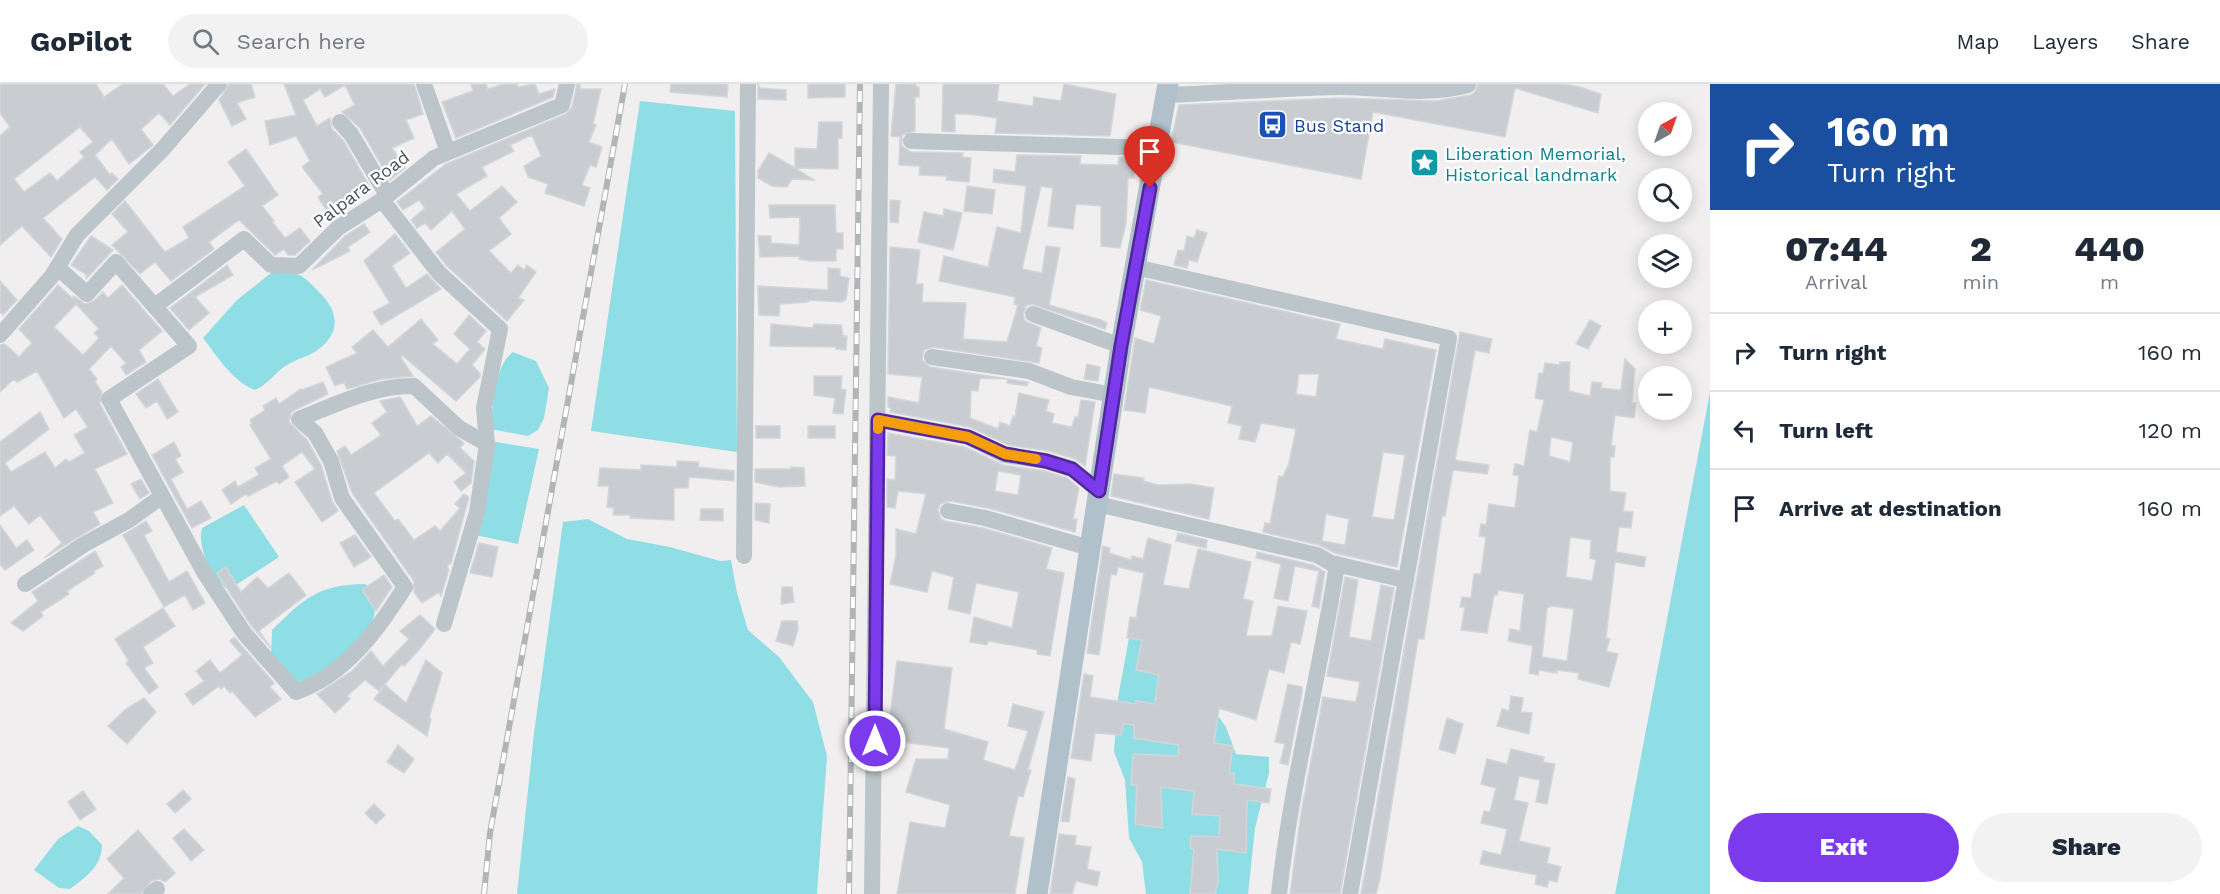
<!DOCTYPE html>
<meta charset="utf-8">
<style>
:root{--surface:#fff;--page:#f2f2f3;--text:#1f2937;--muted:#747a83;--line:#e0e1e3;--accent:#7c3aed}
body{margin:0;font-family:"Work Sans",sans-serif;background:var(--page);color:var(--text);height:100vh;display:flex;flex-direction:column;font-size:22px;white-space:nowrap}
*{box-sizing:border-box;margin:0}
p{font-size:20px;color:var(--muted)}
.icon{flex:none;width:33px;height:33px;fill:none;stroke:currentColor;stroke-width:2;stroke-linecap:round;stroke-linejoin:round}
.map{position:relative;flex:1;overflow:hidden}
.drawer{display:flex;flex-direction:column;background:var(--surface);width:510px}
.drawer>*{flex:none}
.banner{background:#1a4fa0;color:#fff;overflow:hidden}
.needle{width:39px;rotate:40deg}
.controls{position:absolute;left:1638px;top:18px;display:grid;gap:12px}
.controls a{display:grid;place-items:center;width:54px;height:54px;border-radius:50%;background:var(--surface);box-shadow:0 3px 15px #0003;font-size:30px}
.pin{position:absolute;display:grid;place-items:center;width:51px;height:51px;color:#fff;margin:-62px -26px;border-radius:50% 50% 50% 0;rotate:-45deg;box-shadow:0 0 6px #0007}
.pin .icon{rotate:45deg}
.me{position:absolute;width:66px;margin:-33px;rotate:0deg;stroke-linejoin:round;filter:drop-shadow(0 0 4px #0008)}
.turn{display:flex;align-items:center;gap:21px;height:126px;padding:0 18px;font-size:27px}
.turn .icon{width:78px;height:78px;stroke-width:2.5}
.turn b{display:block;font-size:42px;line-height:51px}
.eta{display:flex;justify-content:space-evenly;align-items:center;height:102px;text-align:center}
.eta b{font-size:36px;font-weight:800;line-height:42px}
.button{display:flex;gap:12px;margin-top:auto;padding:12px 18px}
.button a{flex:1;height:69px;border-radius:36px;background:var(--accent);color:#fff;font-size:24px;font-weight:800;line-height:69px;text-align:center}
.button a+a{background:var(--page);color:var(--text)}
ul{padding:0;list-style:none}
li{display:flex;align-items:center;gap:18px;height:78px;padding:0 18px;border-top:2px solid var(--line)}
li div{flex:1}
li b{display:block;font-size:22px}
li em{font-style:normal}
header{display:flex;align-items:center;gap:36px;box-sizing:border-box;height:84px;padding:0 30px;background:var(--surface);border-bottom:2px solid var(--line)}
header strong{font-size:28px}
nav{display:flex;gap:33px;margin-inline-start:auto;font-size:21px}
.search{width:420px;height:54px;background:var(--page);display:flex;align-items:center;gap:15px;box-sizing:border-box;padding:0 21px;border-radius:33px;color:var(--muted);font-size:22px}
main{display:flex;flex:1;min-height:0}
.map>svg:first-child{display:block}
.water{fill:#90dee5}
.building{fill:#c9ccd1;stroke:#d3d6d9;stroke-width:1.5;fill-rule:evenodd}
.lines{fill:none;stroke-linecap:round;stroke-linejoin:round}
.minor{stroke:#bbc5ca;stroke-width:16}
.major{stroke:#b0c1cb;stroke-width:21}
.rail-casing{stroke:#b1b5b8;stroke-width:6}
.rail{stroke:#fff;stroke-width:4;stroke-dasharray:11;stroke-linecap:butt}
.route-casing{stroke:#51269a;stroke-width:15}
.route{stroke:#7c3aed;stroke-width:10}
.slow{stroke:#f59e0b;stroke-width:10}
.labels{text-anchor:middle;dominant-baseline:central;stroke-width:4.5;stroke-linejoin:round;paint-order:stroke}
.transit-label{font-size:18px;fill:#164399;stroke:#fff;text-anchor:start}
.culture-label{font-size:18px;fill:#0d838f;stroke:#fff;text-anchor:start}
.street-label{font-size:18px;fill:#48545a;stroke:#fff}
</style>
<header>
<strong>GoPilot</strong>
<div class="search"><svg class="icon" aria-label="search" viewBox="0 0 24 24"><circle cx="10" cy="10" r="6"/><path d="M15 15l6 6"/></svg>Search here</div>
<nav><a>Map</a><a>Layers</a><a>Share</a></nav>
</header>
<main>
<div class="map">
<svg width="1710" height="810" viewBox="0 0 1710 810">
<rect width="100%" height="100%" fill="#f1eeef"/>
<path class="water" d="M640,17L735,27L737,368L591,347Z
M275,186C298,188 302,190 318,207C339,226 342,250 316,267C307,273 296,275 287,281C275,288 269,300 255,306C232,297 218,273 203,254L237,216Z
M513,268L536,277L549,304L544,334L538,346L528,352L490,345C494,322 493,283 513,268Z
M1710,308V810H1615Z
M490,357L539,365L518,460L475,451Z
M244,421L279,473L228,506C212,491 197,466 202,444Z
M588,435L627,455L670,463L720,477L731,476L737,509L748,546L779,573L813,618L827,672L817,810H517L534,649L563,438Z
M365,500L375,508C375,519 376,531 371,541C359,567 321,591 294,600L271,571L272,546C305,514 317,501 365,500Z
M1135,544L1202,610L1226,643L1236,670L1269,673V689L1255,744L1248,810H1146L1142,778L1129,754L1125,696L1114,668L1118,614L1129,554Z
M78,742L89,747L102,761C102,782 86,793 70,805L59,804L34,786L58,755Z"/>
<path class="building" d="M0,0H96L104,13L123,0H163L173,12L190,0H205L170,41L159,29L141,45L153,61L129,80L112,55L95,71L110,91L112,89L118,95L107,106L95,93L43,134L62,155L51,173L22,142L0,161V52L10,43L0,29ZM80,43L93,58L80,68L84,73L57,97L50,89L24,108L14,95Z
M229,0H251L255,13L237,19L246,35L232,42L219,16Z
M284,0H414L423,30L406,36L414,54L392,64L405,84L390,96L360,44L342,28L355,21L345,1L325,13L320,5L303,16L317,42L330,34L332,45L343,56L371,105L351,118L348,114L328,129L318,113L323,110L302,83L310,77L296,52L270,61L265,37L296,31Z
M471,0H486L488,5L503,0H517L518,3L535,0L539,10L555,5L553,13L456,54L442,18L473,7Z
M577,0H580V5H601L593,40L596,41L589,58L602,63L596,83L590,81L582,101L590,104L584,122L545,109L548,100L528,93L524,82L541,72L532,51L510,61L514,67L482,83L487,92L456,110L470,127L502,102L517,118L499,134L511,150L489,167L511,189L518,181L524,186L527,181L536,188L518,214L524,216L507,237L447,182L436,168L465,145L452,127L431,146L425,139L417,144L411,136L425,124L419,116L403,126L397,118L446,80L566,30L572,23Z
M671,0H728L727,13L670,8Z
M758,0L760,4L786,6V16L758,15Z
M808,0H845V13L808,14Z
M896,0H916V3H919V13H915V47L902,51V62L911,68L963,69L962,73L971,74L969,98L946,96L947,92L919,91L920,82L899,81L900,53L891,52Z
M943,0H999L997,17L1033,22L1034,13L1061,17L1064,0L1116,10L1110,52L995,49L997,34L968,30H955V48L942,47Z
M1478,0H1561L1580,3L1601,10L1598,29L1515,4L1505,53L1373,28L1361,95L1171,58L1179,21L1340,14L1435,17L1471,11L1475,8Z
M819,38H842V54H838V85L795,84L814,96L792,95L787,103L772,102L758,94V87L769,69L795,84V64L817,65Z
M246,65L278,111L262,122L274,137L272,138L285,154L300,144L310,157L295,171H288L284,165L275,171L239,136L209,158L214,165L171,197L155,178L140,190L112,161L128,148L112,130L125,117L165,168L189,154L183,143L245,102L228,78Z
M1017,71L1081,72L1080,80L1118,81L1119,73L1135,74L1134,94H1128L1126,139L1120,164L1101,162V122L1076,120L1073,145L1048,142L1053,104L1041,102L1022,185L1042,189L1046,162L1060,164L1049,221L1101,236L1107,239L1105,245L1032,220L1026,222L1023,231L1025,237L1041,244L1036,262L1042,264L1039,279L933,263L924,266L922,276L930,283L1028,298L1027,302L1007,299L1008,295L980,294L978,307L971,306L970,334L998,345L1000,338L1010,342L1013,332L1015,333L1019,309L1049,316L1046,327L1054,330L1052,339L1072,343L1075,333L1078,334L1081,316L1095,318L1085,382L1075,375L1049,367L1008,361L970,343L890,328L891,324L888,323V313L919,319L922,293L888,290L890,163L920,166L916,200H923L922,218L966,219L963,255L1007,258L1018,221L1014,220L1015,213L939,197L944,172L988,183L997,143L1021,149L1026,102L993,98L994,85L1015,88Z
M967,102L995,106L992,130L964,127Z
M890,116L900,117L898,139L890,138Z
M769,121H835L836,149H843V165H836V177H810L799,175V172L760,173L758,152H771V159L799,161L800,133L770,134Z
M944,125L962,129L953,166L918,158L924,128L943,132Z
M364,140L370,148L348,163L350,167L312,186L345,152Z
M1197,146L1207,149L1197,178L1189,176L1187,184L1174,181L1178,166L1184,167L1187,152L1194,154Z
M395,150L410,169L392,182L406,204L427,190L441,205L381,241L373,228L390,219L364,177Z
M91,152L113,166L86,195L87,191L71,181Z
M227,181L233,191L195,213L209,229L189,246L170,224Z
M828,184L840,185V192L849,194L846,215L842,218L808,216V218L780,220L779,232L759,231L758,202L828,206Z
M1146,196L1340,240L1336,255L1383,265L1385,255L1436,266L1397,483L1335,469L1319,461L1263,448L1265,439L1270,440L1279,392L1283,393L1289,379L1296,345L1261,339L1255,358L1239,355L1242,342L1228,339L1232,322L1149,303L1145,329L1124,326L1135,254L1154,260L1161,232L1140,226ZM1299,290H1319L1316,313L1296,310ZM1383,368L1405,371L1394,436L1372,433ZM1326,430L1349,435L1345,461L1322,457Z
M0,197L17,216L3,231L0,228Z
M58,201L72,214L74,212L85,220L94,217L103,208L108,214L122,201L162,247L139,266L146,278L126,291L121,283L126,279L111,262L89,285L97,295L95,298L102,308L100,320L127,370L95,385L113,419L93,428L100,440L44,474L62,459L40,431L29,440L14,422L0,432V358L40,328L49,345L5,379L11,388L45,368L55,384L66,375L69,378L85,369L74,351L88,343L76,325L64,334L37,287L17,298L14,295L0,308V261L5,260L19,273L32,259L19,245ZM76,220L99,245L94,249L99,254L83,271L54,243Z
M469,231L486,247L477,258L485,265L472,281L480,289V293L456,317L403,272L401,274L413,292L382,295L347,305L344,298L335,302L326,283L357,269L352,263L373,246L388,263L421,235L438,256L433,260L457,280L470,265L454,250Z
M1590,236L1601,242L1588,265L1576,260Z
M771,240L813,244L814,240L841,241L843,252H847L846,266L836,265V263L770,262Z
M1460,248L1492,255L1489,269L1475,266L1455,376L1489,381L1487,390L1453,386L1445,432H1442L1424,555H1418L1380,794L1376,810H1361Z
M1625,275L1635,285L1632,319H1636L1634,334L1615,331L1611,362H1615L1614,373H1610V407L1626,409L1623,427L1633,428L1631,444L1619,443L1616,468L1646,473L1644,483L1615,478L1606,554L1610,555L1606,567L1618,570L1609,603L1578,595L1579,589L1557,586V589L1539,586L1538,591L1529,589L1533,562L1508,557L1510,545L1520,547L1524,510L1498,506L1497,511H1494L1487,549L1461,546L1465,523H1460L1462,513L1471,514L1474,490H1481L1486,453L1479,452L1481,440L1486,441L1489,420L1515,424L1519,392L1513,391L1515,380L1524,382L1530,346L1537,348L1544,316L1535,314L1539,289L1543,290L1545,279L1560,281V278H1570L1569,307L1590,312L1592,298L1602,299L1601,304L1621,306ZM1551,353L1573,358L1570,378L1549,372ZM1570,453L1591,456L1590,474L1596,476L1592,497L1566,493ZM1551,522L1574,525L1567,577L1542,573L1547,524Z
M1087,280L1100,283L1098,297L1084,295Z
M814,292H842L841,305L846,306L843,330L833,329L835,314L814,311Z
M158,295L178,328L167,335L157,317L146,324L136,310Z
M323,298L328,310L295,326L291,329L289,338L307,356L321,381L332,417L338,427L322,438L295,398L315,385L302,368L282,382L289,393L279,400L277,397L248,412L246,410L231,420L222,406L235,397L238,403L259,391L255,384L271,375L250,341L252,339L250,336L265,326L263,322L276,314L279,320L301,305L302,306Z
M400,313L417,342L431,332L464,359L460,364L474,377L471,399L461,407L454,398L466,389L447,370L438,379L429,369L374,409L395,437L398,435L414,456L435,442L440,447L460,424L455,420L464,410L469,413L451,479L447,482L449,486L441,512L439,508L422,519L414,508V497L352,409L337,367L345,362L351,371L381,351L372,339L387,328L380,317Z
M756,342H780V354H756Z
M808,342H835V354H808Z
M888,349L965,363L1003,381L1044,387L1067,394L1079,404L1073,435H1077L1075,448L988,424L950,417L940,420L938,426L941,435L945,437L983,444L1052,464L1046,485L1064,489L1050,572L1037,570L1038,566L1017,562L988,557L987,561L970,558L974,533L1012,544L1019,508L976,499L970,530L948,525L954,493L932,487L927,508L890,500L896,472V445L916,450L926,410L898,407L895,424L887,423V395L895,396L896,372L887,371ZM998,387L1021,391L1018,411L995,407Z
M174,358L181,372L175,375L183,388L171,395L187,425L201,417L211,434L192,444L152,371Z
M677,377L699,378L698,383L734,387V397L689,393L688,404H674V436L630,434V431H613L614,424L607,423L609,402H598L600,384L641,386V381L677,383Z
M791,383L804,384L805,402L779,403L755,398V385H791Z
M1114,390L1144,394L1143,397L1158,401L1191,400L1214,404L1209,435L1111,412Z
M141,395L149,409L140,415L131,400Z
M755,419L770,420L769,439L755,436Z
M701,425H723V437L700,436Z
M146,437L152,447L144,451L169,498L187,487L205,519L193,526L185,511L164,523L123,451Z
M0,441L16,464L27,456L34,466L5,486L0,480Z
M1178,449L1207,456L1206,464L1176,457Z
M355,451L371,473L354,483L340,459Z
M1148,454L1171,461L1163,501L1189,505L1198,465L1251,478L1243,515L1253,517L1246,552H1272L1278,522L1307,527L1300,560L1291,558L1284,589L1269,585L1256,636L1219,624L1214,659L1233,662L1229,689H1234V700L1271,705L1269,719L1247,716L1246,769L1217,765L1218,797L1215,810H1190L1194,765L1190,764L1191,752L1219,753L1220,732L1192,730L1194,707L1161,703L1162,744L1135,740L1137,701H1131L1133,670L1178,672L1179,661L1134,654V641L1123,640L1121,651L1095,649L1091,677L1071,674L1084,590L1093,592L1090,613L1136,620V617L1155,620L1159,591L1136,586L1142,556L1127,554L1130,533L1136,534L1144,489L1118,483L1116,491L1111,490L1099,571L1087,569L1103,462L1110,464L1109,469L1131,476L1132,472L1143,475Z
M479,459L498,463L492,493L470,489Z
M95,467L103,482L94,487L95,489L67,507L69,510L41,528L43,532L23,547L11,539L38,517L32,508Z
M1257,468L1313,481L1325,488L1319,524L1312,522L1319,487L1295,482L1288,517L1274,514L1281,480L1256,474Z
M226,483L241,508L257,493L268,504L289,489L306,511L259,547L271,564L252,543L217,489Z
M384,491L392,503L376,527L362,506Z
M1345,493L1358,496L1349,553L1371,557L1381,501L1394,504L1340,810H1290L1301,729L1323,613L1356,618L1360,598L1327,592Z
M782,503H792L794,518L781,520Z
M163,524L175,542L143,563L153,579L144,584L158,603L149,610L126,579L129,577L115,555Z
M420,531L435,545L418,567L404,582L402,580L379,607L365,596L347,612L350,615L335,629L317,610L352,587L371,567L383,582L409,555L400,547Z
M782,537H797L798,545L793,562L776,557Z
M234,553L274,599L270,603L281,615L255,633L232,607L230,609L224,602L221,605L219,602L193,621L185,610L204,597L196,587L210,576L220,589L242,571L230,557Z
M426,576L442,589L429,634L431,635L427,652L374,615L385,601L406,619Z
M897,577L952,584L944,645L988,658L983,676L1015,686L1028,647L1008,642L1013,620L1044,628L1028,686H1031L1023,713L1018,712L1009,752L1024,754L1015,810H897L910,738L945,744L950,721L906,708L916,675H948L949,664L887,656Z
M1288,600L1302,603V609L1288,681L1280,679L1285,660L1275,658Z
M1511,612L1523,614L1521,628L1532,629L1529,650L1497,642L1502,625L1509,627Z
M144,614L156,628L127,660L108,642L126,625Z
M1447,634L1463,640L1455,670L1439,665Z
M398,661L414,675L404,689L387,678Z
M1511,665L1544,673L1543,678L1555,680L1547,720L1536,718L1540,696L1519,692L1514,716L1528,719L1519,757L1550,764L1547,779L1561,783L1557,798L1549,796L1547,803L1535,800L1537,791L1480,780L1483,767L1501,771L1507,745L1481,739L1484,727L1490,728L1496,704L1481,700L1487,675L1507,680Z
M1068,693L1075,695L1069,738L1061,737Z
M183,706L191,715L175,729L167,720Z
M83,707L96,725L80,736L68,718Z
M374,720L385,731L376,740L365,729Z
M184,745L204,766L191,777L173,754Z
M138,746L175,789L165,798L160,795L151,797L141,810H108L124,794L107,775Z
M1059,750L1076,752L1075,761L1091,763L1087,785L1100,788L1097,802L1076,797L1072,810H1050Z"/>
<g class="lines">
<path class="minor" d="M424,0L448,68
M1166,11C1224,9 1282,4 1340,3C1386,3 1422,13 1468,1
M340,38L351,50L387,111
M911,57L1158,64
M382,116L439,189L500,245L484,324L487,360L477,428L444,540
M57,183L87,210L116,178L189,262L109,315L204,488L244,549L296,608C346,590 377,547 405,503L342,414L331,377L315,349L299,335C335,321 374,301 414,302L459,344L487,360
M1135,183L1449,254L1350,810
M155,222L244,155L271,181L299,182L338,144L382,116L434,74L562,21L567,0
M1033,230L1121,262
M0,251L52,192L77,151L162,66L219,0
M932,273L1029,287L1071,303L1114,311
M878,336L968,353L1005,371L1046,377L1072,385L1099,407
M1097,420L1317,471L1331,479L1405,496
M948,427L985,434L1090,464
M744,472L748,0
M25,500L83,461L129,436L161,413
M151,810L157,805
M872,810L881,0
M1279,810C1291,699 1320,590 1337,480"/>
<path class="major" d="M1037,810L1121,262L1168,0"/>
<defs>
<path id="rail" d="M484,810L490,749L625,0
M849,810L860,0"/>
</defs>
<use href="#rail" class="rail-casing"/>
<use href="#rail" class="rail"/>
</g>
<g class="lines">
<defs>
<path id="route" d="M875,657L878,336L968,353L1005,370L1046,377L1072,385L1099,407L1121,262L1150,104"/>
</defs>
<use href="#route" class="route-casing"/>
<use href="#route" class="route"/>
<path class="slow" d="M878,345V336L968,353L1005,370L1036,375"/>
</g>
<defs>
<symbol id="bus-square" viewBox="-11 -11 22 22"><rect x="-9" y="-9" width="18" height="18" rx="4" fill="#1a4fb4" stroke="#fff"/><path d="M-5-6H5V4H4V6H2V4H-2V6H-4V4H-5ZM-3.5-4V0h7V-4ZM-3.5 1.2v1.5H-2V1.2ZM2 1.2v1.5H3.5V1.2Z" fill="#fff"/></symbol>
<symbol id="sight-square" viewBox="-11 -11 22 22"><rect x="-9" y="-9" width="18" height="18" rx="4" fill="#0f9aa8" stroke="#fff"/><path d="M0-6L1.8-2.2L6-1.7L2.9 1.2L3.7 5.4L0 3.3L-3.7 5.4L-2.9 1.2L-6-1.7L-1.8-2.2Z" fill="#fff"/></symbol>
</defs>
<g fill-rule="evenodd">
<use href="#bus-square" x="1256" y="24" width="33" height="33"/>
<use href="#sight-square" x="1408" y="62" width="33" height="33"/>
</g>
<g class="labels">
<g class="transit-label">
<text x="1294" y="41">Bus Stand</text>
</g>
<g class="culture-label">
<text x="1445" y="69">Liberation Memorial,<tspan x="1445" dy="21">Historical landmark</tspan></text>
</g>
<g class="street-label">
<text transform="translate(361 105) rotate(-37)">Palpara Road</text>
</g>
</g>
</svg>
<div class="controls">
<a><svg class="needle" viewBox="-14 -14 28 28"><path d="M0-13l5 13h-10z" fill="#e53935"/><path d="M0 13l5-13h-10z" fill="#747a83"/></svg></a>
<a><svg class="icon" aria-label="search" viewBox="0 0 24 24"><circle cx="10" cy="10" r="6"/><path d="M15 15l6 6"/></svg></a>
<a><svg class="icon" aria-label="layers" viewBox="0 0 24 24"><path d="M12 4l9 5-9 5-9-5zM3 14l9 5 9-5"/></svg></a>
<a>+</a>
<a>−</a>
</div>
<div class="pin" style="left:1150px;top:104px;background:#d93025"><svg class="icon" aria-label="arrive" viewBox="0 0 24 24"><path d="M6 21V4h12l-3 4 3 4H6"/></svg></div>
<svg class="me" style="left:875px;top:657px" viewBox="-20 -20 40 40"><circle r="17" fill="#7c3aed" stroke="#fff" stroke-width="3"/><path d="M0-11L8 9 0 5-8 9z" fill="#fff"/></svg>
</div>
<section class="drawer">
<div class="banner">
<div class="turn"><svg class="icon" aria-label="right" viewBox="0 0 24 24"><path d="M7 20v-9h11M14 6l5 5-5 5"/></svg><div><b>160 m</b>Turn right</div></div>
</div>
<div class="eta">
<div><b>07:44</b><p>Arrival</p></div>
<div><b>2</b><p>min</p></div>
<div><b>440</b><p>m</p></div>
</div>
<ul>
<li><svg class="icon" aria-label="right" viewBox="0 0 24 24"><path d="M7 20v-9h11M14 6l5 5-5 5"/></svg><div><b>Turn right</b></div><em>160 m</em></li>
<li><svg class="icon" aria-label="left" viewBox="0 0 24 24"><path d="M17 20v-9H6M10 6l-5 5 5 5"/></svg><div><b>Turn left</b></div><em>120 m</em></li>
<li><svg class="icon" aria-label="arrive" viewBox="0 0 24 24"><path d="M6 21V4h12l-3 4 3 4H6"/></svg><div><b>Arrive at destination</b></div><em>160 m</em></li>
</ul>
<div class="button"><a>Exit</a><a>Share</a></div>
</section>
</main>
